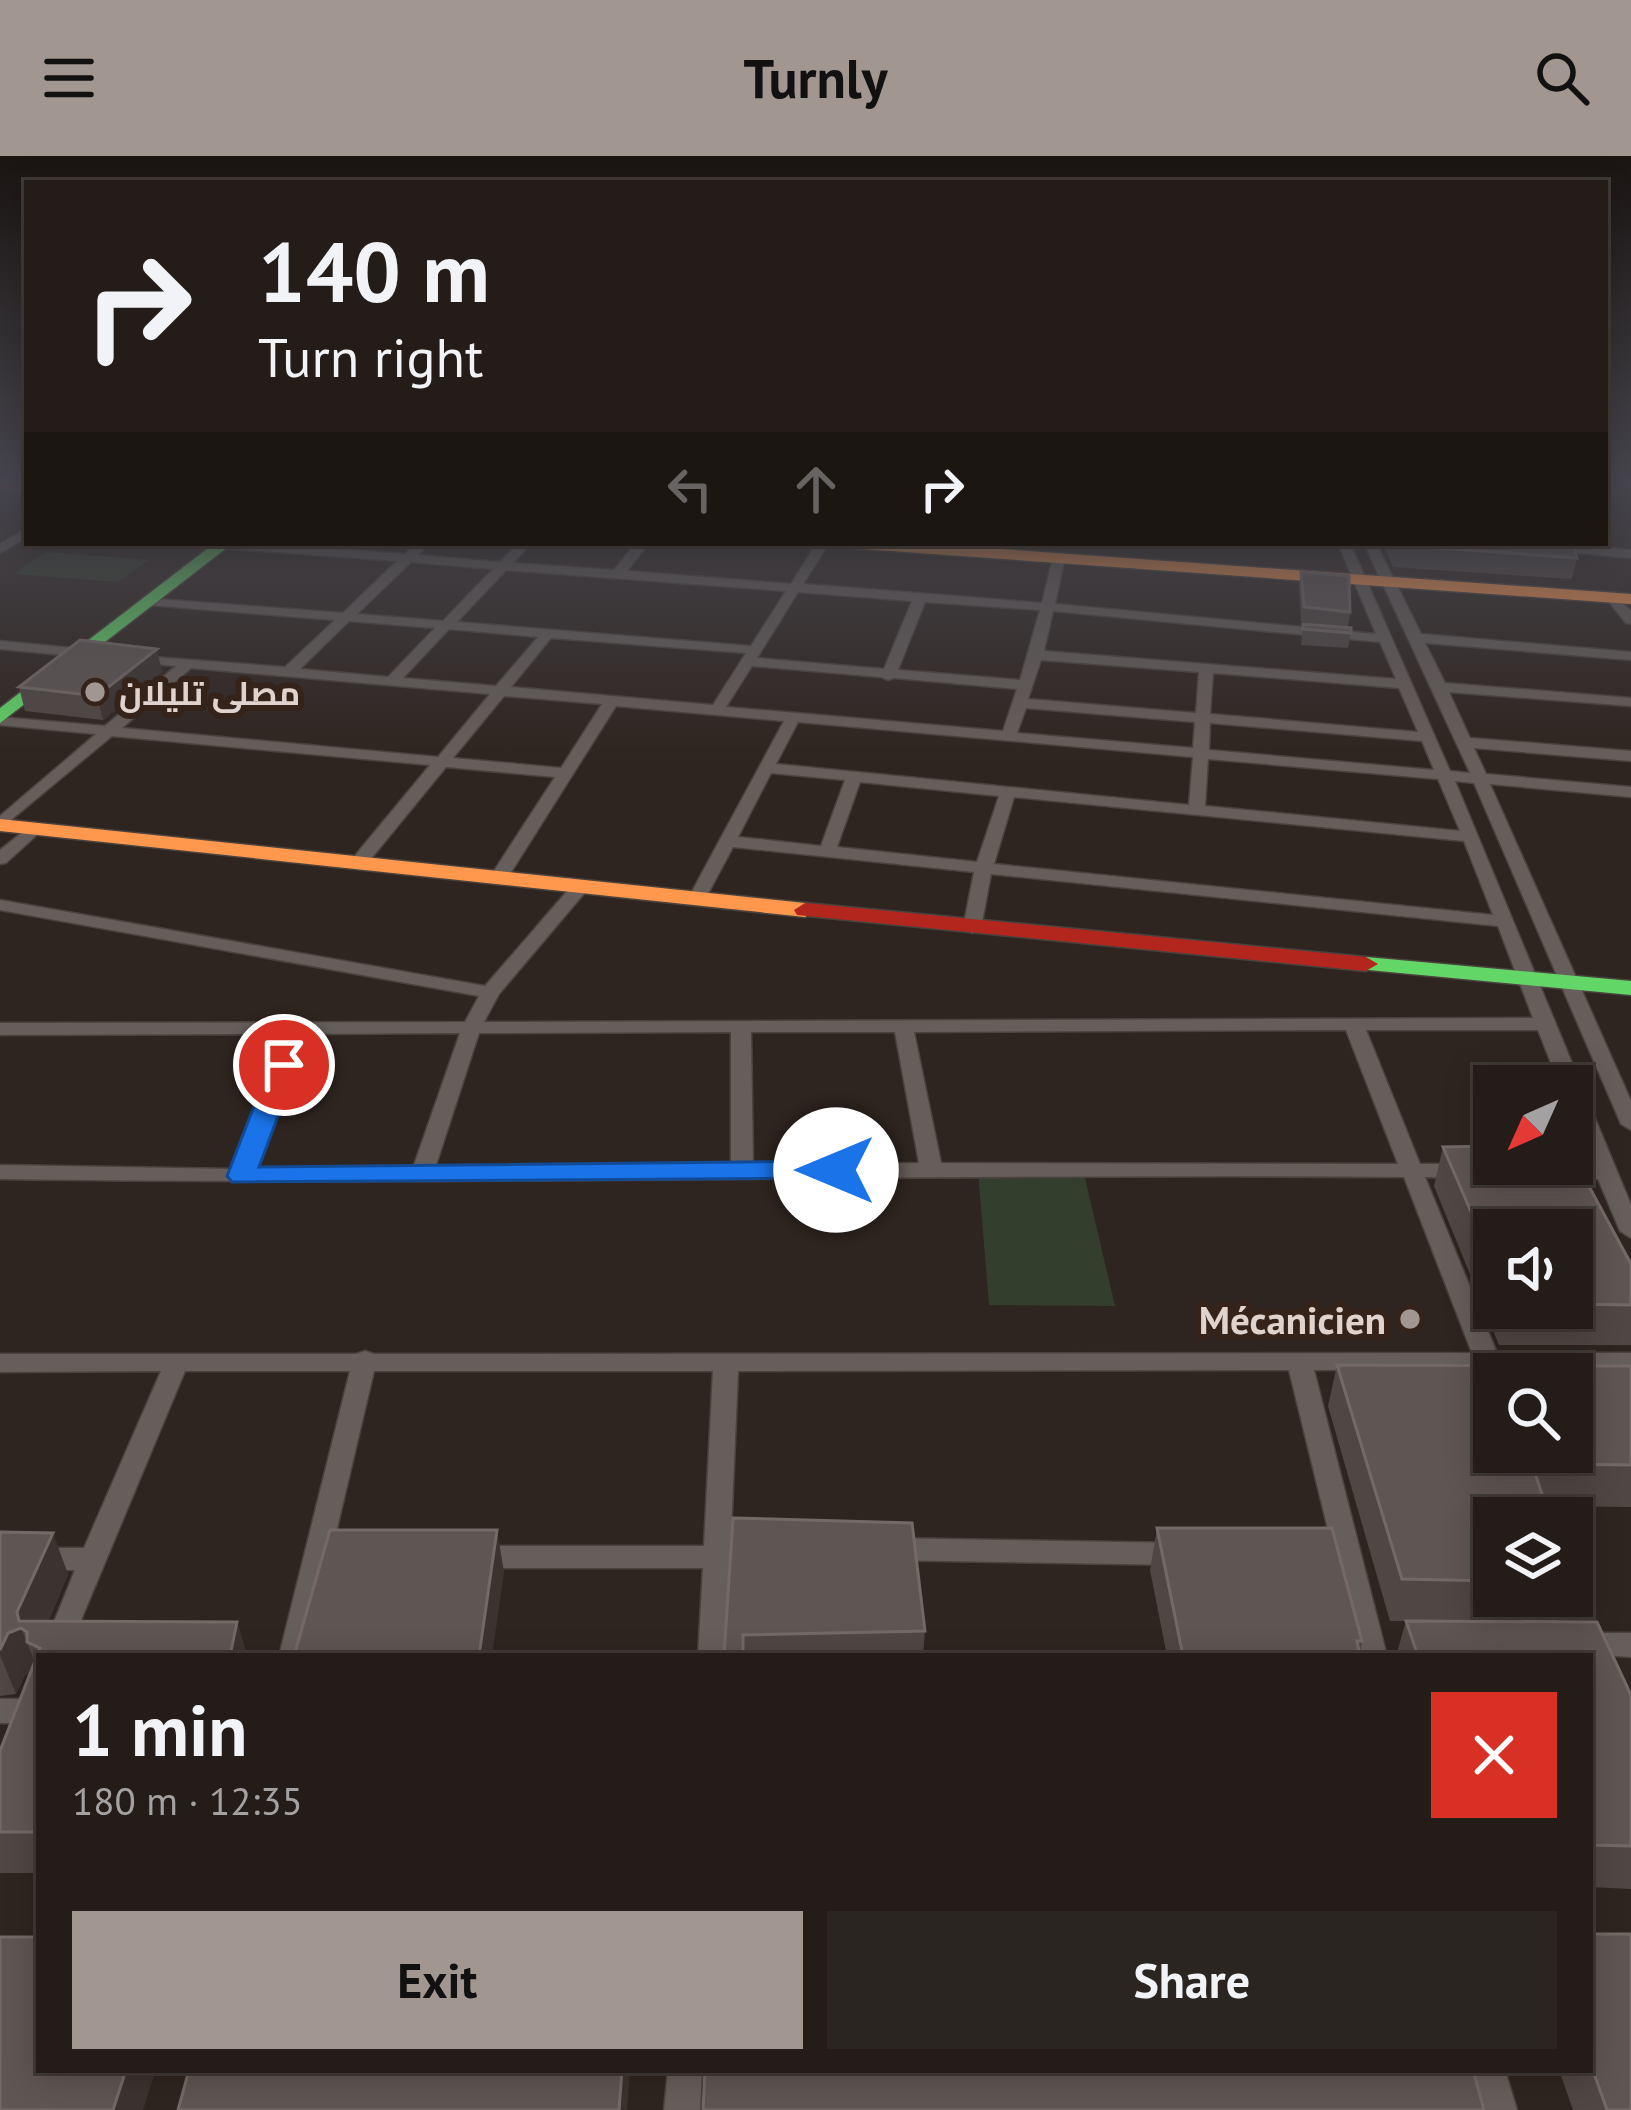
<!DOCTYPE html>
<meta charset="utf-8">
<style>
:root{--surface:#231c18;--page:#2b2521;--text:#f1f3f6;--muted:#a3a1a2;--line:#403a37;--accent:#a29690}
body{margin:0;font-family:"PT Sans",Cairo,sans-serif;background:var(--page);color:var(--text);height:100vh;display:flex;flex-direction:column;font-size:45px;white-space:nowrap}
*{box-sizing:border-box;margin:0}
p{font-size:39px;color:var(--muted)}
.icon{flex:none;width:66px;height:66px;fill:none;stroke:currentColor;stroke-width:2;stroke-linecap:round;stroke-linejoin:round}
.map{position:relative;flex:1;overflow:hidden}
.sheet{position:absolute;left:36px;top:1497px;width:1557px;height:420px;display:flex;flex-direction:column;background:var(--surface);border-radius:0px;box-shadow:0 6px 30px #0003,0 0 0 3px var(--line)}
.sheet>*{flex:none}
.banner{position:absolute;left:24px;top:24px;width:1584px;height:366px;border-radius:0px;box-shadow:0 6px 30px #0003,0 0 0 3px var(--line);background:#231c18;color:var(--text);overflow:hidden}
.needle{width:78px;rotate:225deg}
.controls{position:absolute;left:1473px;top:909px;display:grid;gap:24px}
.controls a{display:grid;place-items:center;width:120px;height:120px;border-radius:0px;background:var(--surface);box-shadow:0 6px 30px #0003,0 0 0 3px var(--line);font-size:60px}
.pin{position:absolute;display:grid;place-items:center;width:102px;height:102px;color:#fff;margin:-51px;border:6px solid #fff;border-radius:50%;box-shadow:0 3px 12px #0007}
.me{position:absolute;width:132px;margin:-66px;rotate:270deg;stroke-linejoin:round;filter:drop-shadow(0 0 9px #0008)}
.turn{display:flex;align-items:center;gap:42px;height:252px;padding:0 36px;font-size:54px}
.turn .icon{width:156px;height:156px;stroke-width:2.5}
.turn b{display:block;font-size:84px;line-height:102px}
.lanes{display:flex;align-items:center;height:114px;padding:0 36px;background:#0003;justify-content:center;gap:60px;direction:ltr}
.lanes .off{opacity:.35}
.round{display:grid;place-items:center;flex:none;width:126px;height:126px;border-radius:0px;background:var(--page)}
.summary{display:flex;align-items:center;justify-content:space-between;height:204px;padding:0 36px}
h1{font-size:72px;font-weight:700;line-height:90px}
.button{display:flex;gap:24px;margin-top:auto;padding:24px 36px}
.button a{flex:1;height:138px;border-radius:0px;background:var(--accent);color:#111;font-size:48px;font-weight:700;line-height:138px;text-align:center}
.button a+a{background:var(--page);color:var(--text)}
header{display:flex;justify-content:space-between;align-items:center;height:156px;padding:0 36px;background:var(--accent);color:#111;font-size:54px;font-weight:700}
.map>svg:first-child{display:block}
.green{fill:#343e2d}
.lines{fill:none;stroke-linecap:round;stroke-linejoin:round}
.street-casing{stroke:#4a423d;stroke-width:3}
.fast-casing{stroke:#4a423d;stroke-width:3}
.slow-casing{stroke:#4a423d;stroke-width:3}
.jam-casing{stroke:#4a423d;stroke-width:3}
.street{fill:#665e5a;fill-rule:evenodd}
.fast{fill:#63d668;fill-rule:evenodd}
.slow{fill:#ff974d;fill-rule:evenodd}
.jam{fill:#b3261e;fill-rule:evenodd}
.wall{fill:#504744;fill-rule:evenodd}
.shaded-wall{fill:#3c3330}
.building{fill:#5f5653;stroke:#746966;stroke-width:3;fill-rule:evenodd}
.route{fill:#1a73e8;stroke:#114b97;stroke-width:3}
.poi-dot{fill:#a29690;stroke:#35231a;stroke-width:4.5}
.labels{text-anchor:middle;dominant-baseline:central;stroke-width:12;stroke-linejoin:round;paint-order:stroke}
.far-poi-label{font-size:33px;font-weight:bold;fill:#e0d3cd;stroke:#35231a;text-anchor:start}
.poi-label{font-size:39px;font-weight:bold;fill:#e0d3cd;stroke:#35231a;text-anchor:end}
</style>
<header><svg class="icon" aria-label="menu" viewBox="0 0 24 24"><path d="M4 6h16M4 12h16M4 18h16"/></svg>Turnly<svg class="icon" aria-label="search" viewBox="0 0 24 24"><circle cx="10" cy="10" r="6"/><path d="M15 15l6 6"/></svg></header>
<div class="map">
<svg width="1631" height="1954" viewBox="0 0 1631 1954">
<rect width="100%" height="100%" fill="#2f2520"/>
<path class="green" d="M45,396L149,404L117,426L13,418Z
M978,1015L1084,1018L1115,1150L989,1149Z"/>
<g class="lines">
<defs>
<path id="street" d="M1631,328V332L1625,329V328Z
M27,372V381L0,397V388Z
M200,387H255L405,398L417,387H430L418,399L500,406L518,387H531L513,407L614,414L636,387H649L627,415L791,428L817,387H829L803,428L1042,447L1053,401L1059,397L1065,401L1055,448L1376,478L1338,387H1350L1450,615L1470,617L1364,387H1376L1421,478L1631,496V504L1425,487L1445,527L1631,542V550L1449,536L1470,582L1631,595V605L1474,592L1486,618L1631,631V641L1490,628L1631,945V974L1621,968L1474,627L1455,625L1631,1049V1082L1620,1075L1598,1023L1553,1022L1542,1015L1553,1008L1592,1009L1572,960V930H1560L1538,874H1366L1420,1008H1461L1472,1015L1461,1022L1425,1021L1497,1197H1631V1213L1314,1214L1387,1500H1359L1289,1214L738,1215L731,1378L769,1382L773,1389L769,1396L730,1399L726,1500H698L703,1412H473L463,1409L459,1401L463,1393L473,1390H704L713,1215H374L307,1500H279L350,1215H185L66,1500L39,1503L75,1414H0V1392H84L161,1215L0,1216V1198H356L365,1195L374,1198L1472,1197L1404,1021C936,1017 468,1030 0,1023V1009L234,1013L286,878L0,879V867L465,866L479,840L0,754V744L485,830L575,726H587V734L499,838L484,866L1533,862L1498,770L991,718L981,772L972,777L963,772L974,716L733,691L704,745H692L689,741L784,565L616,550L508,721L499,726L490,721L555,621L446,611L365,710H353V702L430,609L112,580L0,673V660L96,578L0,569V561L105,570L176,510L132,506L127,505V499L285,511L335,464L149,449L144,448V442L343,457L397,405L206,391ZM411,406L493,413L443,465L357,458ZM506,414L786,435L751,490L457,466ZM798,436L912,445L884,513L757,502ZM925,446L1040,454L1020,524L898,514ZM1053,455L1380,486L1396,523L1044,495ZM349,465L435,472L388,521L300,513ZM449,473L538,481L496,530L403,522ZM551,482L746,497L713,549L511,531ZM1041,504L1199,516L1196,557L1028,543ZM752,510L881,521L888,524L894,522L1017,533L1003,575L726,551ZM191,512L490,538L438,601L122,572ZM1213,517L1399,532L1418,576L1210,558ZM504,540L602,548L561,612L453,602ZM1026,552L1195,566L1193,592L1017,577ZM798,566L1193,601L1189,649L776,608ZM1210,567L1422,585L1434,614L1209,594ZM1208,603L1438,623L1460,675L1205,650ZM771,617L845,624L821,690L738,681ZM860,626L999,640L977,706L837,691ZM1014,641L1464,685L1493,759L994,708ZM1346,874L1398,1008L941,1007L914,876ZM731,876V1009L435,1012L479,877ZM751,876H895L919,1007L753,1009ZM460,877L413,1012L255,1013L306,878Z
M1548,387L1631,394V402L1544,394L1542,391Z
M1613,438L1631,455V468L1626,467L1606,442Z
M0,485L95,494L102,498L95,502L0,493Z
M34,667L42,672L40,676L6,707L0,708V694Z
M886,1382L1179,1387L1189,1391L1193,1398L1189,1405L1179,1409L886,1404L876,1400L872,1393L876,1386Z
M1584,1477H1631V1501L1574,1497L1570,1489L1574,1481Z
M0,1543H28L38,1546V1564L28,1567H0Z
M668,1914H702L700,1954H664Z
M1471,1914H1505L1517,1954H1481Z"/>
<path id="fast" d="M215,387H233L0,567V552Z
M1366,801L1631,825V839L1358,813L1354,808Z"/>
<path id="slow" d="M841,387H916L1631,438V448L849,392Z
M0,663L805,747L816,754L805,761L0,675Z"/>
<path id="jam" d="M0,328H27V335L0,333Z
M805,747L1366,801L1378,808L1366,815L797,759L794,754Z"/>
</defs>
<use href="#street" class="street-casing"/>
<use href="#fast" class="fast-casing"/>
<use href="#slow" class="slow-casing"/>
<use href="#jam" class="jam-casing"/>
<use href="#street" class="street"/>
<use href="#fast" class="fast"/>
<use href="#slow" class="slow"/>
<use href="#jam" class="jam"/>
</g>
<path class="wall" d="M1383,387H1573L1577,402L1572,423L1393,411Z
M1301,416L1350,456L1348,471L1301,466L1299,431Z
M1303,468L1351,477L1348,492L1301,489Z
M162,516L103,564L25,555L19,531Z
M1443,991L1631,1108V1189H1499L1434,1030ZM1494,1074H1572V1152H1494Z
M1337,1209L1631,1210V1351L1546,1350L1494,1362V1440H1567L1557,1466L1631,1539V1733L1590,1731V1500H1396L1406,1465H1420H1390L1328,1250Z
M733,1362L925,1475L923,1500H724Z
M1157,1372L1362,1485L1360,1500H1167L1150,1414Z
M0,1376L68,1418L48,1466H237L247,1500H39V1717H0V1595L31,1517L25,1519L16,1538L0,1540Z
M1590,1778L1631,1954H1573L1559,1914H1590Z"/>
<path class="shaded-wall" d="M157,493L162,516L103,564L97,540Z
M497,1374L504,1416L492,1500H479Z
M53,1377L68,1418L37,1491L19,1465L17,1456Z
M237,1466L247,1500H230Z
M21,1472L38,1514L25,1519L16,1538L0,1499V1494L8,1477Z
M126,1914H151L154,1920L143,1954H113Z
M622,1914H630L627,1954H619Z"/>
<path class="building" d="M1396,387H1573L1577,402L1397,389Z
M1301,416L1349,420L1350,456L1304,451Z
M1303,468L1351,472V477L1303,473Z
M80,484L157,493L97,540L19,531Z
M1494,990V1008H1572V999L1631,1108V1149L1572,1148V1074H1494V1109L1443,991Z
M1337,1209L1631,1210V1309L1532,1308L1550,1362H1494V1425L1402,1423ZM1494,1218H1572V1296H1494Z
M733,1362L912,1367L925,1475L743,1479V1500H724Z
M1157,1372H1332L1362,1485H1357L1360,1500H1183Z
M330,1374H497L479,1500H294Z
M0,1376L53,1377L17,1456L19,1465L237,1466L230,1500H39V1676H0V1595L40,1492L27,1486V1476L21,1472L8,1477L0,1494Z
M1406,1465L1597,1466L1631,1539V1690L1590,1689V1500H1418Z
M1590,1778H1631V1954H1607L1590,1906Z
M0,1781H39V1914H126L113,1954H0Z
M189,1914H622L619,1954H178Z
M705,1914H1473L1484,1954H703Z"/>
<linearGradient id="sky" x2="0" y2="1"><stop stop-color="#1a1412"/><stop offset="0.54" stop-color="#47464e"/><stop offset="1" stop-color="#47464e" stop-opacity="0"/></linearGradient>
<rect width="1631" height="602" fill="url(#sky)"/>
<path class="route" d="M284,901L297,909L259,1011L836,1005L850,1014L836,1022L232,1026L227,1020L270,909Z"/>
<g class="poi-dot">
<circle cx="95" cy="536" r="12"/>
<circle cx="1410" cy="1163" r="12"/>
</g>
<g class="labels">
<g class="far-poi-label">
<text x="119" y="536">مصلى تليلان</text>
</g>
<g class="poi-label">
<text x="1386" y="1163">Mécanicien</text>
</g>
</g>
</svg>
<div class="controls">
<a><svg class="needle" viewBox="-14 -14 28 28"><path d="M0-13l5 13h-10z" fill="#e53935"/><path d="M0 13l5-13h-10z" fill="#a3a1a2"/></svg></a>
<a><svg class="icon" aria-label="sound" viewBox="0 0 24 24"><path d="M4 9h4l5-4v14l-5-4H4zM17 9q2 3 0 6"/></svg></a>
<a><svg class="icon" aria-label="search" viewBox="0 0 24 24"><circle cx="10" cy="10" r="6"/><path d="M15 15l6 6"/></svg></a>
<a><svg class="icon" aria-label="layers" viewBox="0 0 24 24"><path d="M12 4l9 5-9 5-9-5zM3 14l9 5 9-5"/></svg></a>
</div>
<div class="pin" style="left:284px;top:909px;background:#d93025"><svg class="icon" aria-label="arrive" viewBox="0 0 24 24"><path d="M6 21V4h12l-3 4 3 4H6"/></svg></div>
<svg class="me" style="left:836px;top:1014px" viewBox="-20 -20 40 40"><circle r="19" fill="#fff"/><path d="M0-13L10 11 0 6-10 11z" fill="#1a73e8"/></svg>
<div class="banner">
<div class="turn"><svg class="icon" aria-label="right" viewBox="0 0 24 24"><path d="M7 20v-9h11M14 6l5 5-5 5"/></svg><div><b>140 m</b>Turn right</div></div>
<div class="lanes"><svg class="icon off" aria-label="left" viewBox="0 0 24 24"><path d="M17 20v-9H6M10 6l-5 5 5 5"/></svg><svg class="icon off" aria-label="ahead" viewBox="0 0 24 24"><path d="M12 20V5M6 11l6-6 6 6"/></svg><svg class="icon" aria-label="right" viewBox="0 0 24 24"><path d="M7 20v-9h11M14 6l5 5-5 5"/></svg></div>
</div>
<section class="sheet">
<div class="summary"><div><h1>1 min</h1><p>180 m · 12:35</p></div><a class="round" style="background:#d93025;color:#fff"><svg class="icon" aria-label="close" viewBox="0 0 24 24"><path d="M6 6l12 12M18 6L6 18"/></svg></a></div>
<div class="button"><a>Exit</a><a>Share</a></div>
</section>
</div>
